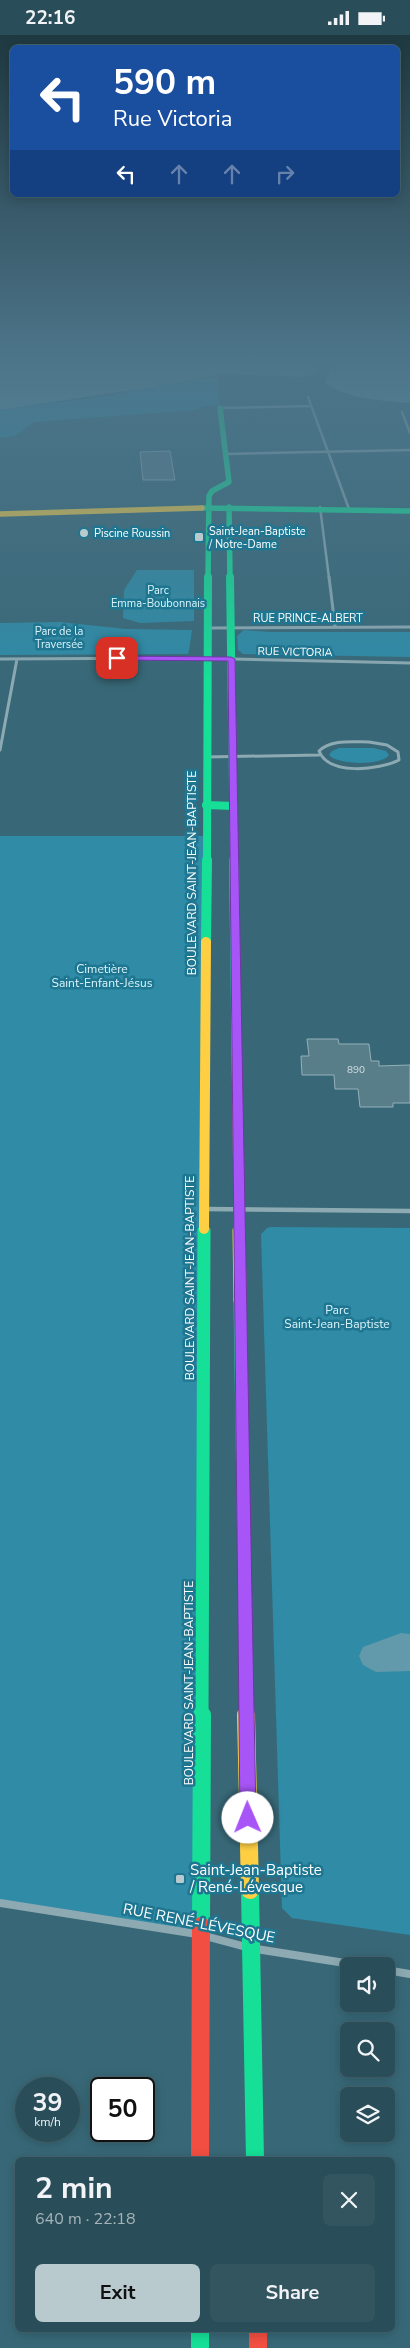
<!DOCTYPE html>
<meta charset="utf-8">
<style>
:root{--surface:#2a4e59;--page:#32555f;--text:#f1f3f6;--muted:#a5b4ba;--line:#46656f;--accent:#b9cacf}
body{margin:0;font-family:"Nunito Sans",sans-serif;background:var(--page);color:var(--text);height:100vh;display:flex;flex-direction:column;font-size:19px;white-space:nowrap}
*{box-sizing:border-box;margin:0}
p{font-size:16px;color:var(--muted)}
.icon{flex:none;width:28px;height:28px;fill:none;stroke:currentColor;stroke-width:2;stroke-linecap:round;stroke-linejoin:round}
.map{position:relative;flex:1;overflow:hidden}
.drawer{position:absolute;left:15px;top:2122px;width:380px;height:175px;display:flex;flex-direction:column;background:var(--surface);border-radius:8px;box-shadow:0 2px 12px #0003,0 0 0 1px var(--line)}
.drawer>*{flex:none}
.banner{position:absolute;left:10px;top:10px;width:390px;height:152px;border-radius:8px;box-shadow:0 2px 12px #0003,0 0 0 1px var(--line);background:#1a4fa0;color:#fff;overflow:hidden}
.tools{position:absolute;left:340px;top:1922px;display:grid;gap:10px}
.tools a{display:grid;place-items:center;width:55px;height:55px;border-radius:8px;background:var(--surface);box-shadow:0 2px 12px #0003,0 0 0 1px var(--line);font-size:25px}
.speed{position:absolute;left:15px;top:2042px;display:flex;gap:10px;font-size:25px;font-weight:700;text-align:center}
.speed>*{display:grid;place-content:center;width:65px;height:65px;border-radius:50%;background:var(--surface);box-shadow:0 2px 12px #0003,0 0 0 1px var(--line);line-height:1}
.speed small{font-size:12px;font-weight:400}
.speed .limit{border:2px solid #111;border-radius:8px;background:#fff;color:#111}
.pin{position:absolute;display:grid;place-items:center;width:42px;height:42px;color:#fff;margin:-21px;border-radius:10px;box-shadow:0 2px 8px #0006}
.me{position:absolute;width:55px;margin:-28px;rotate:359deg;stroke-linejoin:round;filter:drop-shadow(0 0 4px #0008)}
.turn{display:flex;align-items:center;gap:18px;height:105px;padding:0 20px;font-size:22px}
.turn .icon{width:65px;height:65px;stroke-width:2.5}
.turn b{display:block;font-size:35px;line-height:42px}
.lanes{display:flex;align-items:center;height:48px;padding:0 20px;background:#0003;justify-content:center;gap:25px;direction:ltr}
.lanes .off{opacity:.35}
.round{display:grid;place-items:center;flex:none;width:52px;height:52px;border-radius:8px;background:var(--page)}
.head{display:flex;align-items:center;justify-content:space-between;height:85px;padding:0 20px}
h1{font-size:30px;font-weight:700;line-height:38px}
.cta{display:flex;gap:10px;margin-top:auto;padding:10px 20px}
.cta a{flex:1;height:58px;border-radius:8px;background:var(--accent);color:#111;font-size:20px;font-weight:700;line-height:58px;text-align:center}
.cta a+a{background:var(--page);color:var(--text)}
.status{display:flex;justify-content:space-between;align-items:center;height:35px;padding:0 25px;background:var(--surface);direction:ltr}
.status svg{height:14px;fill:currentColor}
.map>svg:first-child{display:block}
.green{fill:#2f8ba6}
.water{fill:#629aab}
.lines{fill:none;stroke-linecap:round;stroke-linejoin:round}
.ferry{stroke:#dcf4fa;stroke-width:1;stroke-dasharray:3 2.5;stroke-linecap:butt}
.building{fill:#587e8a;stroke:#94b0b8}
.street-far3{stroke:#8daab3;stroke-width:2.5}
.street-far2{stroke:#8daab3;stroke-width:3}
.street-far1{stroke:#8daab3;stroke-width:4.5}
.street{stroke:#8daab3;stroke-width:8}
.fast-far4{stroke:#16e098;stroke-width:5.5}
.fast-far3{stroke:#16e098;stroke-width:8}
.fast-far2{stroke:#16e098;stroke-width:10}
.fast-far1{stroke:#16e098;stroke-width:13}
.fast{stroke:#16e098;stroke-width:18}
.slow-far3{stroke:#ffcf43;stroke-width:5.5}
.slow-far2{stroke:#ffcf43;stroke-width:10}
.slow-far1{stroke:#ffcf43;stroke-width:13}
.slow{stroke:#ffcf43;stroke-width:18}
.jam{stroke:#f24e42;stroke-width:18}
.route{fill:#a855f7;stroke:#6d37a1}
.poi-dot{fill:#b9cacf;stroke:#1e7691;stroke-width:2}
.labels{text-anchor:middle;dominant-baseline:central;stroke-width:5;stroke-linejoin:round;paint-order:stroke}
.number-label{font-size:10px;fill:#d5dfe2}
.far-poi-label{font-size:11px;fill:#fff;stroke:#1e7691;text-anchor:start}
.far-park-label{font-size:11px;fill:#daf4fb;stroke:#1e7691}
.far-street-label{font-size:11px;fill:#fff;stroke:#1e7691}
.street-label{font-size:12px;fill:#fff;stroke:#1e7691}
.park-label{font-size:12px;fill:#daf4fb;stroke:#1e7691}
.near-poi-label{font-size:15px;fill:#fff;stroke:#1e7691;text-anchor:start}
.near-street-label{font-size:15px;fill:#fff;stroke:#1e7691}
</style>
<div class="status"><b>22:16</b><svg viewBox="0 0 49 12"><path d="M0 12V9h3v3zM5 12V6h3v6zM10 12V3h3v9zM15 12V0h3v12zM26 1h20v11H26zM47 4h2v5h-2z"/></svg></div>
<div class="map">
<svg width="410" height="2313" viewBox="0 0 410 2313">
<rect width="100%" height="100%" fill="#386877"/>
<path class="green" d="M217,342L220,370L204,371L196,375L34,387L15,401L0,403V375L113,360L161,348L170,349Z
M137,535H194V586L140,588L123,583L124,555Z
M60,587L126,594L192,595L189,616L188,619L0,620V588Z
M244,595L270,597H410V622L243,619L238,615L237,601Z
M339,713H373L386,716L389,720C382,731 337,730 329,720L332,716Z
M0,801H206L201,1899L0,1868Z
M271,1192L410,1193V1900L292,1883L282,1873L261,1199L267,1193Z"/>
<path class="water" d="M0,326H410V368C381,365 349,365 325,348L332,327H319L317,337L306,342L224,339L170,349L161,348L153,350L159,351L0,375Z
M401,1598L410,1599V1636L376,1637L363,1630L359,1621L363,1612Z"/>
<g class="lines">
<path class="ferry" d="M249,326V328L251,326"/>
</g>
<path class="building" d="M170,416L175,445H143L140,417Z
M307,1004H338L339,1009H369L371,1026H379V1031L410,1030V1068H393V1072H360L358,1054H335L334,1040H302L301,1021H309Z"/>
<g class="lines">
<path class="street-far3" d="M308,362L349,474
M220,373L311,371
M402,377L410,398
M225,419L410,415
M320,472L329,543"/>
<path class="street-far2" d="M329,542L335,591
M207,593L410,592
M0,624L186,623L410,628
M369,707L387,710L398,717L399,725C379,735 329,741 319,716C331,704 353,707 369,707Z
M0,715L17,624
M206,722L319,720"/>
<path class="street-far1" d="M205,1174L410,1176"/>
<path class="street" d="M0,1868L197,1899
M205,1901L250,1913L364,1931
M386,1935L410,1939"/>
<path class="fast-far4" d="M229,472L230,543
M202,473L410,476
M208,543L209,461L212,456L229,447L220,373"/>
<path class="fast-far3" d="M230,542L234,827
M206,770L234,771
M207,827L208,542"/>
<path class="fast-far2" d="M234,825L236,976
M206,907L207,825
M204,1197V1194"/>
<path class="fast-far1" d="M240,1265L246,1660
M202,1681L204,1196"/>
<path class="fast" d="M250,1855L255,2125
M201,1891L202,1680
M200,2295V2313"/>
<path class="slow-far3" d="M0,479L202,473"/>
<path class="slow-far2" d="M236,976L239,1197
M204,1194L206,907"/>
<path class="slow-far1" d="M239,1196L240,1265
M246,1660V1681"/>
<path class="slow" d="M246,1680L250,1855"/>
<path class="jam" d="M200,2125L201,1891
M258,2295V2313"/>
</g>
<linearGradient id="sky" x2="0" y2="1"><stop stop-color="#1f3941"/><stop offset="0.5" stop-color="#4d758a"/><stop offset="1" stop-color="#4d758a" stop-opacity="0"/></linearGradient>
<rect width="410" height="650" fill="url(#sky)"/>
<path class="route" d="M114,621L231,622L235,624L256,1783L254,1788L248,1790L242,1788L240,1783L228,626L117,625L114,624Z"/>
<g class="poi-dot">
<circle cx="84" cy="498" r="5"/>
<rect x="194" y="497" width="10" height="10" rx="2.5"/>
<rect x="175" y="1839" width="10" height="10" rx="2.5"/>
</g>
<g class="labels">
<g class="number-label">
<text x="356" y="1035">890</text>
</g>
<g class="far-poi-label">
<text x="209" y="496">Saint-Jean-Baptiste<tspan x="209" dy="13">/ Notre-Dame</tspan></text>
<text x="94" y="498">Piscine Roussin</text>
</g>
<g class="far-park-label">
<text x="158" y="555">Parc<tspan x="158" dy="13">Emma-Boubonnais</tspan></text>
<text x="59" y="596">Parc de la<tspan x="59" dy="13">Traversée</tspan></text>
</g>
<g class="far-street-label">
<text x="308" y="583">RUE PRINCE-ALBERT</text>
<text transform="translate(295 617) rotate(1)">RUE VICTORIA</text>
</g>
<g class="street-label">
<text transform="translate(192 838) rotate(-90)">BOULEVARD SAINT-JEAN-BAPTISTE</text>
<text transform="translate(190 1243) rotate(-90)">BOULEVARD SAINT-JEAN-BAPTISTE</text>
<text transform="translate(189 1648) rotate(-90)">BOULEVARD SAINT-JEAN-BAPTISTE</text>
</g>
<g class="park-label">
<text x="102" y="934">Cimetière<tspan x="102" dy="14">Saint-Enfant-Jésus</tspan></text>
<text x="337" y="1275">Parc<tspan x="337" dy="14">Saint-Jean-Baptiste</tspan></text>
</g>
<g class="near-poi-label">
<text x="190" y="1835">Saint-Jean-Baptiste<tspan x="190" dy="17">/ René-Lévesque</tspan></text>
</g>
<g class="near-street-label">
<text transform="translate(199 1888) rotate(11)">RUE RENÉ-LÉVESQUE</text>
</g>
</g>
</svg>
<div class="tools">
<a><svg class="icon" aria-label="sound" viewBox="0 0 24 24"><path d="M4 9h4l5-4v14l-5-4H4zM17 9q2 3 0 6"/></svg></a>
<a><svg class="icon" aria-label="search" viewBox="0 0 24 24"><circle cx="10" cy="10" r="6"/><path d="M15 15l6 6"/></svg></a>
<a><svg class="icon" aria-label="layers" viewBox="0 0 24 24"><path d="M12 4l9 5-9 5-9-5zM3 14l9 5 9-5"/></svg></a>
</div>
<div class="speed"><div>39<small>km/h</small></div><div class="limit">50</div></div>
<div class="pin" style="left:117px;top:623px;background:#d93025"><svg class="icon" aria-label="arrive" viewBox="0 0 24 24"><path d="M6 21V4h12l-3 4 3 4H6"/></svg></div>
<svg class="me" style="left:248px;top:1783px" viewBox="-20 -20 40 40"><circle r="19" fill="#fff"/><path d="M0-13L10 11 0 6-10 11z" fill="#a855f7"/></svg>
<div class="banner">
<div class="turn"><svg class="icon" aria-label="left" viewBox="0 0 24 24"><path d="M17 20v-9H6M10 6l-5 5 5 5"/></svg><div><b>590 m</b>Rue Victoria</div></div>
<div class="lanes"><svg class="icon" aria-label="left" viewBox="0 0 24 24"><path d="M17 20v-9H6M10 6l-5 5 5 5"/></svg><svg class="icon off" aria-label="ahead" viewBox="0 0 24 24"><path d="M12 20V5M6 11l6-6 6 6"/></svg><svg class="icon off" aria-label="ahead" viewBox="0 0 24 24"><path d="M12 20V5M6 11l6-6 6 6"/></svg><svg class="icon off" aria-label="right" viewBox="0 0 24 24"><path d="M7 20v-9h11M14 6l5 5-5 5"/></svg></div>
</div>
<section class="drawer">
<div class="head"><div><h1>2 min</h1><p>640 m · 22:18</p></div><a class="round"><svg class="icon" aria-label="close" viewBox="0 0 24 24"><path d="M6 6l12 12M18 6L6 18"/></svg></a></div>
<div class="cta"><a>Exit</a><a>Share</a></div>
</section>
</div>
